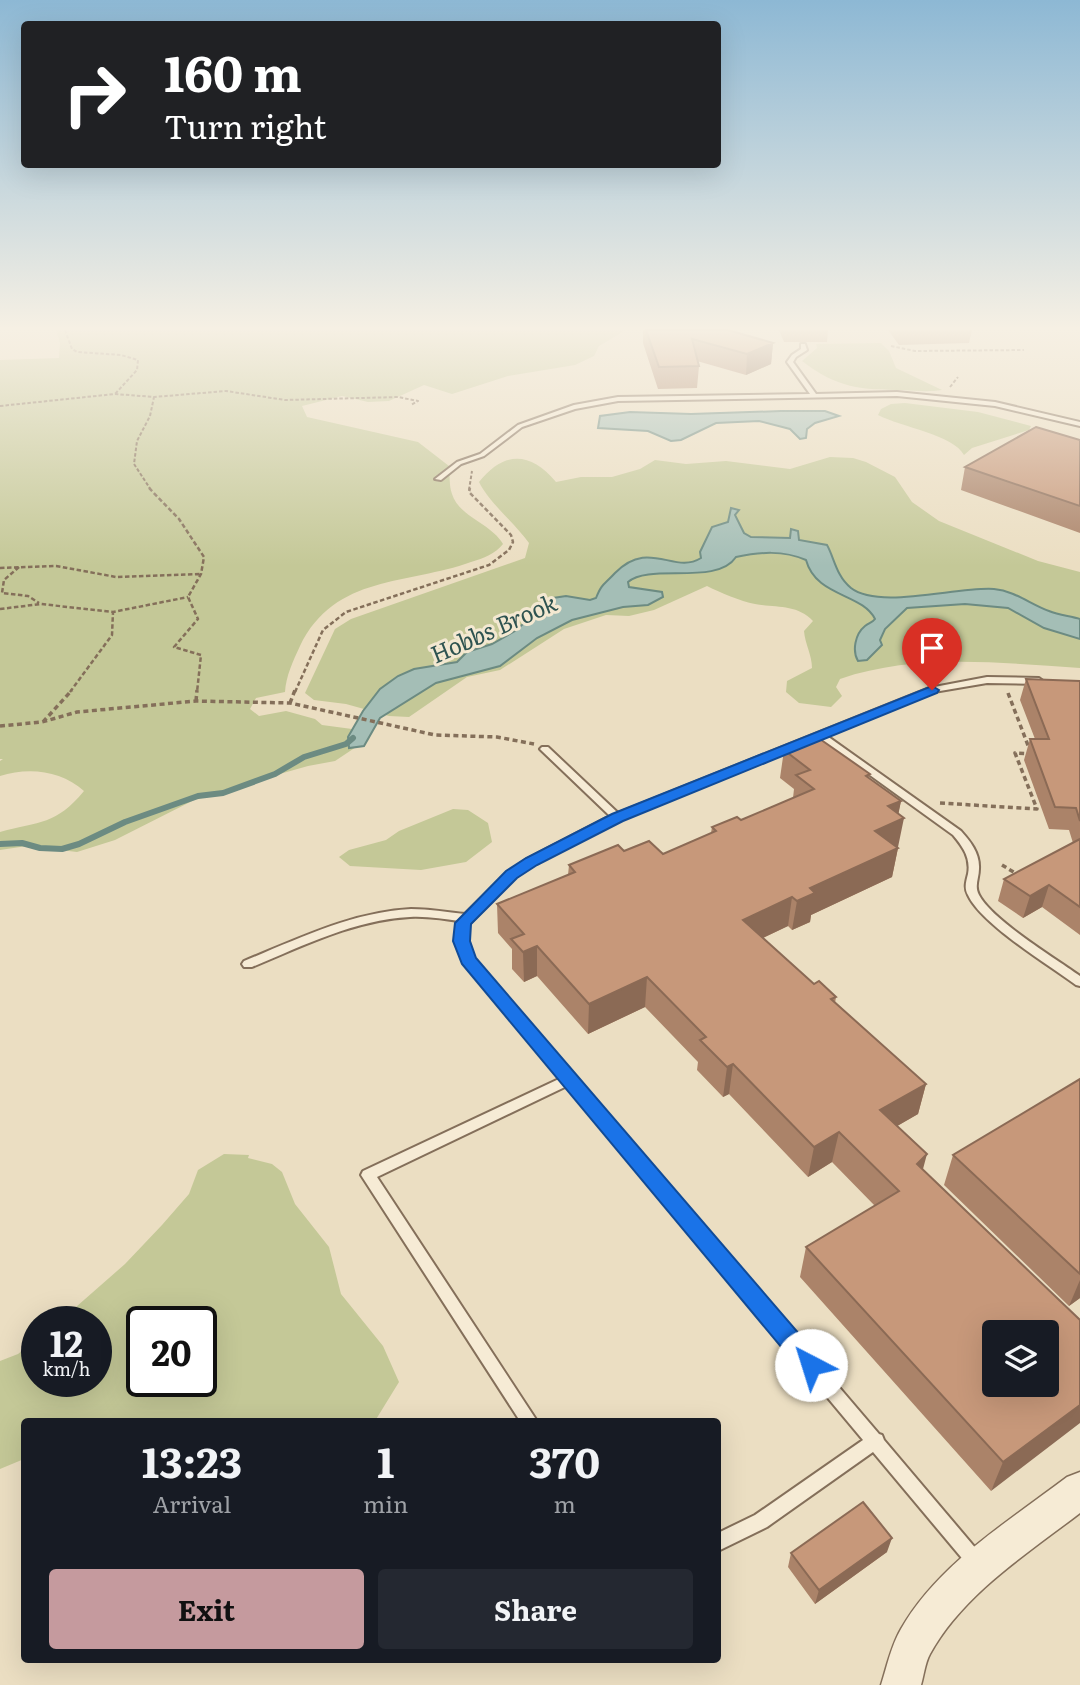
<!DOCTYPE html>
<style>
:root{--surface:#171b24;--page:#242831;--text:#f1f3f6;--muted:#9ea1a6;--accent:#c59a9e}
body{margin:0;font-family:Literata,serif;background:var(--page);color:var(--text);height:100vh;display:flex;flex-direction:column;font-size:26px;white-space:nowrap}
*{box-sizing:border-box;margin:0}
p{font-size:23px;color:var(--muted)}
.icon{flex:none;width:38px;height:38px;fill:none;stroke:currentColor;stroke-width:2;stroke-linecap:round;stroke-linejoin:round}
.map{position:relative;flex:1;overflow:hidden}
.drawer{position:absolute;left:21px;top:1418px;width:700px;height:245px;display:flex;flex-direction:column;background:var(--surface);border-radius:7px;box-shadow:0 7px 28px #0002}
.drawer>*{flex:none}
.banner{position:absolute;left:21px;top:21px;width:700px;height:147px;border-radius:7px;box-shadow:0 7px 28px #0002;background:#202124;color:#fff;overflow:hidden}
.buttons{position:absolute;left:982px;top:1320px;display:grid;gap:14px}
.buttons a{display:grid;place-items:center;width:77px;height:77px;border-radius:7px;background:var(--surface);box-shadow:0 7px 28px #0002;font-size:35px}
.speed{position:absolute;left:21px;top:1306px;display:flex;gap:14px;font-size:35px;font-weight:700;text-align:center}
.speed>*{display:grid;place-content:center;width:91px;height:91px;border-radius:50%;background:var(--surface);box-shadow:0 7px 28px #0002;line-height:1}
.speed small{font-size:18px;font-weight:400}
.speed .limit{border:4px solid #111;border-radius:10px;background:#fff;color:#111}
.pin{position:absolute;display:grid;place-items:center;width:60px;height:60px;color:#fff;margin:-72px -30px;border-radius:50% 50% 50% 0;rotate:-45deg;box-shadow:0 0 7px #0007}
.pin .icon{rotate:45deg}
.me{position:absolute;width:77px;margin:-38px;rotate:320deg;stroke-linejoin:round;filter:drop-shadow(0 0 5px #0008)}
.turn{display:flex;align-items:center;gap:24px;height:147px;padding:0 28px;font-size:32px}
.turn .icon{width:91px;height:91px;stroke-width:2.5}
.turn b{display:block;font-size:49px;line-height:60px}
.eta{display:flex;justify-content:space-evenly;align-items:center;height:119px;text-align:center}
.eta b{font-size:42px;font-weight:700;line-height:49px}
.cta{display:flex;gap:14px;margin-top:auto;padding:14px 28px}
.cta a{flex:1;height:80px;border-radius:7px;background:var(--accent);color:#111;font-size:28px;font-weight:700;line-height:80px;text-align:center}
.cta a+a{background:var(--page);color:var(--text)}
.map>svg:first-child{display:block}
.green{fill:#c4c897;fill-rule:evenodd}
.water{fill:#a4beb6;stroke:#6c8b82;stroke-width:2}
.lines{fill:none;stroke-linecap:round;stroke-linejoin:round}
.stream{stroke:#6c8b82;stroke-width:6}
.lane-casing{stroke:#846f5a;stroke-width:4}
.street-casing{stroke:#846f5a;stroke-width:3}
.path-far2{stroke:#846f5a;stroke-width:2;stroke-dasharray:3.5 2;stroke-linecap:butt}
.path-far1{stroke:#846f5a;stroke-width:2.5;stroke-dasharray:4.5 2.5;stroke-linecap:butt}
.path{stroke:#846f5a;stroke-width:3.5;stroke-dasharray:5 3.5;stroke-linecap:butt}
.lane{fill:#f6ebd5;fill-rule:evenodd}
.street{fill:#f6ebd5;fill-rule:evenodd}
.wall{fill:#ab8369}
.shaded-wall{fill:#8b6a55}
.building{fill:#c7987a;stroke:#8b6a55;stroke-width:2;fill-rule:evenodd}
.route{fill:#1a73e8;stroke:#114b97;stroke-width:2}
.labels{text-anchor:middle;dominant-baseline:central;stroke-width:6;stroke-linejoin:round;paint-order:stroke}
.water-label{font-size:24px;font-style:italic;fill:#2e5350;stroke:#f3e8d1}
</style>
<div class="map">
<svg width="1080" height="1685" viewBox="0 0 1080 1685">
<rect width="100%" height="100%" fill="#ebdec2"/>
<path class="green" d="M56,330H626L599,346L594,356L575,365L508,376L452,394L424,385L389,401L368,402L342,396L302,406L307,417L418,442L449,466C450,475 449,486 452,494C459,517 491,523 503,544C495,554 484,558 471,562C408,585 335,574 300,646C293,661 286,676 285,692L256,698L250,709L259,716L286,711L315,719L322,725L352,729L348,737L349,748L356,747L335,761L308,766L202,796L115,840L77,852L27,846L0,850V832C40,821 56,825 84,791C61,770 28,767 0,776V761L3,759H0V360L59,358L60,343Z
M881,343L889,351L896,368L942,390C929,392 917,391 904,390C861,390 837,388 802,361L817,348L816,344Z
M905,403L978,412L1031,426L1029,430L972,448L964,455C954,435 901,427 878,415L881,409L891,404Z
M830,457L853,458L866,462L895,477L912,502L939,521L1038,561L1080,572V668C1000,663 916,653 840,679L836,687L842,696L831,707L799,703L786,692L787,681L812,668C812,655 805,644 804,631L813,621C797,604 776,608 755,604C740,601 721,593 707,586L654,610L629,616L606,615L564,629L500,670L467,677L409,717L389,716L346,704L314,700L305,693L335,629L351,619L525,558L529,543C515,523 490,504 479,482C504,451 530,451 556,482L581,477H612L640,469L655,460L686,464L726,461L790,469Z
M453,809L468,810L488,823L492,842L466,862L421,870L350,866L339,857L349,850L386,840L399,831Z
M224,1154L249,1155L248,1158L272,1164L282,1172L295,1204L329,1247L341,1294L383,1346L399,1382L375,1421H282L279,1418L237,1421H24V1459L0,1469V1361L18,1354L37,1339V1381H96V1321H60L125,1264L162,1225L189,1194L198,1170ZM142,1321H201V1381H142Z"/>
<path class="water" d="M781,411H825L839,416L815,423L807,429L806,438L800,439L790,429L759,421L716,423L681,440L671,441L648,431L598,428L600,416L630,412L691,414Z
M731,508L739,510L735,515L744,533L751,537L790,538L791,529L798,531L799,540L827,545C834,557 836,576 851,588C879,610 959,586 994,589C1015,591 1030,604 1049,611C1059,615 1070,616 1080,619V639L1044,628L1008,608L965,604L907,608L885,629L880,640L882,645L867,660L858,661C852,651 855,634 865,626C869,623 873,622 875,619C862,593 816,597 806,560C783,550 760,552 736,557C717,586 650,563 628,582L629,587L662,592L663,597L648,605L623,607L572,620L537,638L500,666L436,683L380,718L364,746L349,748L348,737L363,711L380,689L398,676L414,669L457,662L467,652L492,644L515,631L553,598L566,596L590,600L596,598C602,583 604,585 615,573C649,538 674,575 701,558L700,552L712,527L728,522Z"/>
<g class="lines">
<path class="stream" d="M0,844L22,843L40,848L62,849L79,844L125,822L198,796L223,793L275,774L304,757L346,744L353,738"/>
<defs>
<path id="lane" d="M801,344H805L807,350L796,357L793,362L816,394L897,392L995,402L1080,422V426L995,406L897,396L618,401L575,409L522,427L484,456L461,464L441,480L435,479L457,462L480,454L518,425L574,405L618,397L810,394L787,362L792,355L801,349Z
M987,677L1039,678L1043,681L1039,684L987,683L934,692L827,736L961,831C970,841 980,853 979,869C979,878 974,886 979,895C992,920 1055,958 1080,976V986L1076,985C1049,965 981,924 968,895C964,888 966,882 968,874C971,858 963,847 953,835L820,739L621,819L535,863L515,877L469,924L467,941L473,958L879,1434L882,1435L884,1440L983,1557L986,1563L983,1569L977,1572L971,1569L873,1452L767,1527L718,1551V1533L755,1515L863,1440L567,1086L377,1177L537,1421H520L361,1175L363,1171L561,1078L464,963L455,941L459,921C443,919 427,916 410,917C354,920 303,946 252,967H244L242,964L244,961C298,939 352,912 411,909C429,909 447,912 465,914L507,873L527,859L610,816L542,751L540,749L542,747H548L618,813L929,688Z"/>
<path id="street" d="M1080,1472V1513C1028,1553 963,1594 930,1654C925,1663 924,1675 921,1685H881C887,1666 891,1646 901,1629C938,1564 1009,1521 1067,1477Z"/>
</defs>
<use href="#lane" class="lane-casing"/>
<use href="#street" class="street-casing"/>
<path class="path-far2" d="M65,330L72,349L77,352L121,355L138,360L137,370L115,394
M891,346L915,351L1024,350
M950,387L958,377
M0,406L115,394L154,397L226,391L285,400L398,397L418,401L411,405
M151,490L134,464L137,441L150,416L154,397
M469,490L472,471"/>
<path class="path-far1" d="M149,488L179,519L204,557L201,574L188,597L198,619L174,647L201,655L197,692
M19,567L4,580L2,593L28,596L39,603
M0,568L56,566L116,577L201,574
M0,609L41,604L113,612L188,597
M70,692L112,635L113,612
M295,692L323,630L346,612L489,565L509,550L513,542L511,535L469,492L470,488"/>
<path class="path" d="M1008,693L1029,748
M196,701L197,690
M290,703L295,690
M43,722L72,690
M0,726L42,722L77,712L196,701L290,703L435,735L497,737L534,744
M940,803L1037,809L1015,753L1030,754
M1002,865L1020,876"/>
<use href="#lane" class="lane"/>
<use href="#street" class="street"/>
</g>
<path class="wall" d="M643,330H728L773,343L771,364L746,375L697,361L699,366L697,388L658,389L643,343Z
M779,330H828L827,342H784Z
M888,330H972L969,343L899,345Z
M1080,440V533L961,490L965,467Z
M1026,679L1080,681V935L1042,907L1023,918L998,901L1004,879L1073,843L1069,830L1049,829L1024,760L1030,739H1035L1020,700Z
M784,750L870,774L869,778L901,801L898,814V847H897L898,848L892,877L811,915L810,922L792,930L788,926L763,938L814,984L836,997L835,1003L926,1084L918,1114L897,1126L923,1170L1080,1320L991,1491L800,1277L806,1247L875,1206L832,1162L808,1177L729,1094L723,1097L697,1070L698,1062L645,1007L588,1034L537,976L524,982L512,969V949L498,933L497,904L568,875L569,865L624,851L663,854L711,833L712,827L741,820L793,798L794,789L780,778Z
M1080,1079V1298L1069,1306L944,1185L953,1155Z
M887,1552L815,1604L788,1567L791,1553Z"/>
<path class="shaded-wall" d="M773,343L771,364L746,375L747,354Z
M901,801L897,821L904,818L898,847L869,860L875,831L888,806Z
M898,848L892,877L811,915L810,922L792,930L797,901L810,888Z
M1049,885L1042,907L1023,918L1030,896Z
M792,897L788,926L739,949L743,920Z
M537,946V976L524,982L523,952Z
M647,977L645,1007L588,1034L589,1004Z
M733,1064L729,1094L723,1097L727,1067Z
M926,1084L918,1114L873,1140L880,1110Z
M839,1132L832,1162L808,1177L814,1147Z
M927,1154L919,1184L917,1164Z
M1080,1280V1298L1069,1306Z
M1080,1405V1423L991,1491L1003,1462Z
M892,1538L887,1552L815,1604L819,1590Z"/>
<path class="building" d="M646,330H728L773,343L747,354L692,339L699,366L659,367Z
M1036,427L1080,440V506L965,467Z
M1026,679L1080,681V821L1076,808L1055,807L1030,739H1049Z
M817,737L870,774L866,776L901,801L888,806L904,818L875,831L898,848L810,888L815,893L797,901L792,897L743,920L814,984L819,981L836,997L831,999L926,1084L880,1110L927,1154L917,1164L1080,1320V1405L1003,1462L806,1247L899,1191L839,1132L814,1147L733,1064L727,1067L700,1040L706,1037L647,977L589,1004L537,946L523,952L511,939L524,934L497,904L575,872L569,865L618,845L624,851L649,841L663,854L716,831L712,827L737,817L741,820L814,789L796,775L810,770L784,750ZM994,1332H1046V1384H994Z
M1080,839V907L1049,885L1030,896L1004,879Z
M1080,1079V1274L953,1155Z
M863,1502L892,1538L819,1590L791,1553Z"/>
<linearGradient id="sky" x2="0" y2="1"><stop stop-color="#8db8d4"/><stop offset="0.58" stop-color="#f6f0e4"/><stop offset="1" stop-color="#f6f0e4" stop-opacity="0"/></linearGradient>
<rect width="1080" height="566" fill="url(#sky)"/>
<path class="route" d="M932,686L939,690L937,693L623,821L537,865L517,878L471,924L470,941L476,958L819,1357L822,1365L819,1372L811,1376L802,1372L462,964L453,941L455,923L506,871L526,858L612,814Z"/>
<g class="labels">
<g class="water-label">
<text transform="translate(493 627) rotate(-24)">Hobbs Brook</text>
</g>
</g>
</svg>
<div class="buttons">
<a><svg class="icon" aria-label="layers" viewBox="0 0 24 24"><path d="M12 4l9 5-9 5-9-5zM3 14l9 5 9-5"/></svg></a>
</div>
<div class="speed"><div>12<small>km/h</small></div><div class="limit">20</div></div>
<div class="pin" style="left:932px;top:690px;background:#d93025"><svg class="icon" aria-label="arrive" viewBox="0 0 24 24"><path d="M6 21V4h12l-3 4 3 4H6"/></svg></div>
<svg class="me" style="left:811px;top:1365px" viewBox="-20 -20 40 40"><circle r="19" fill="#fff"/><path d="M0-13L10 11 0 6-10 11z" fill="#1a73e8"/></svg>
<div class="banner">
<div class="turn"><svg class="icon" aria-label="right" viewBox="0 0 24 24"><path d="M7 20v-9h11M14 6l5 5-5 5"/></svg><div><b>160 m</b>Turn right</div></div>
</div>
<section class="drawer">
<div class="eta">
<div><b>13:23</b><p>Arrival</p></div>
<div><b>1</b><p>min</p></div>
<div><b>370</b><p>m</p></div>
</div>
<div class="cta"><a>Exit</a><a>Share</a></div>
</section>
</div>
